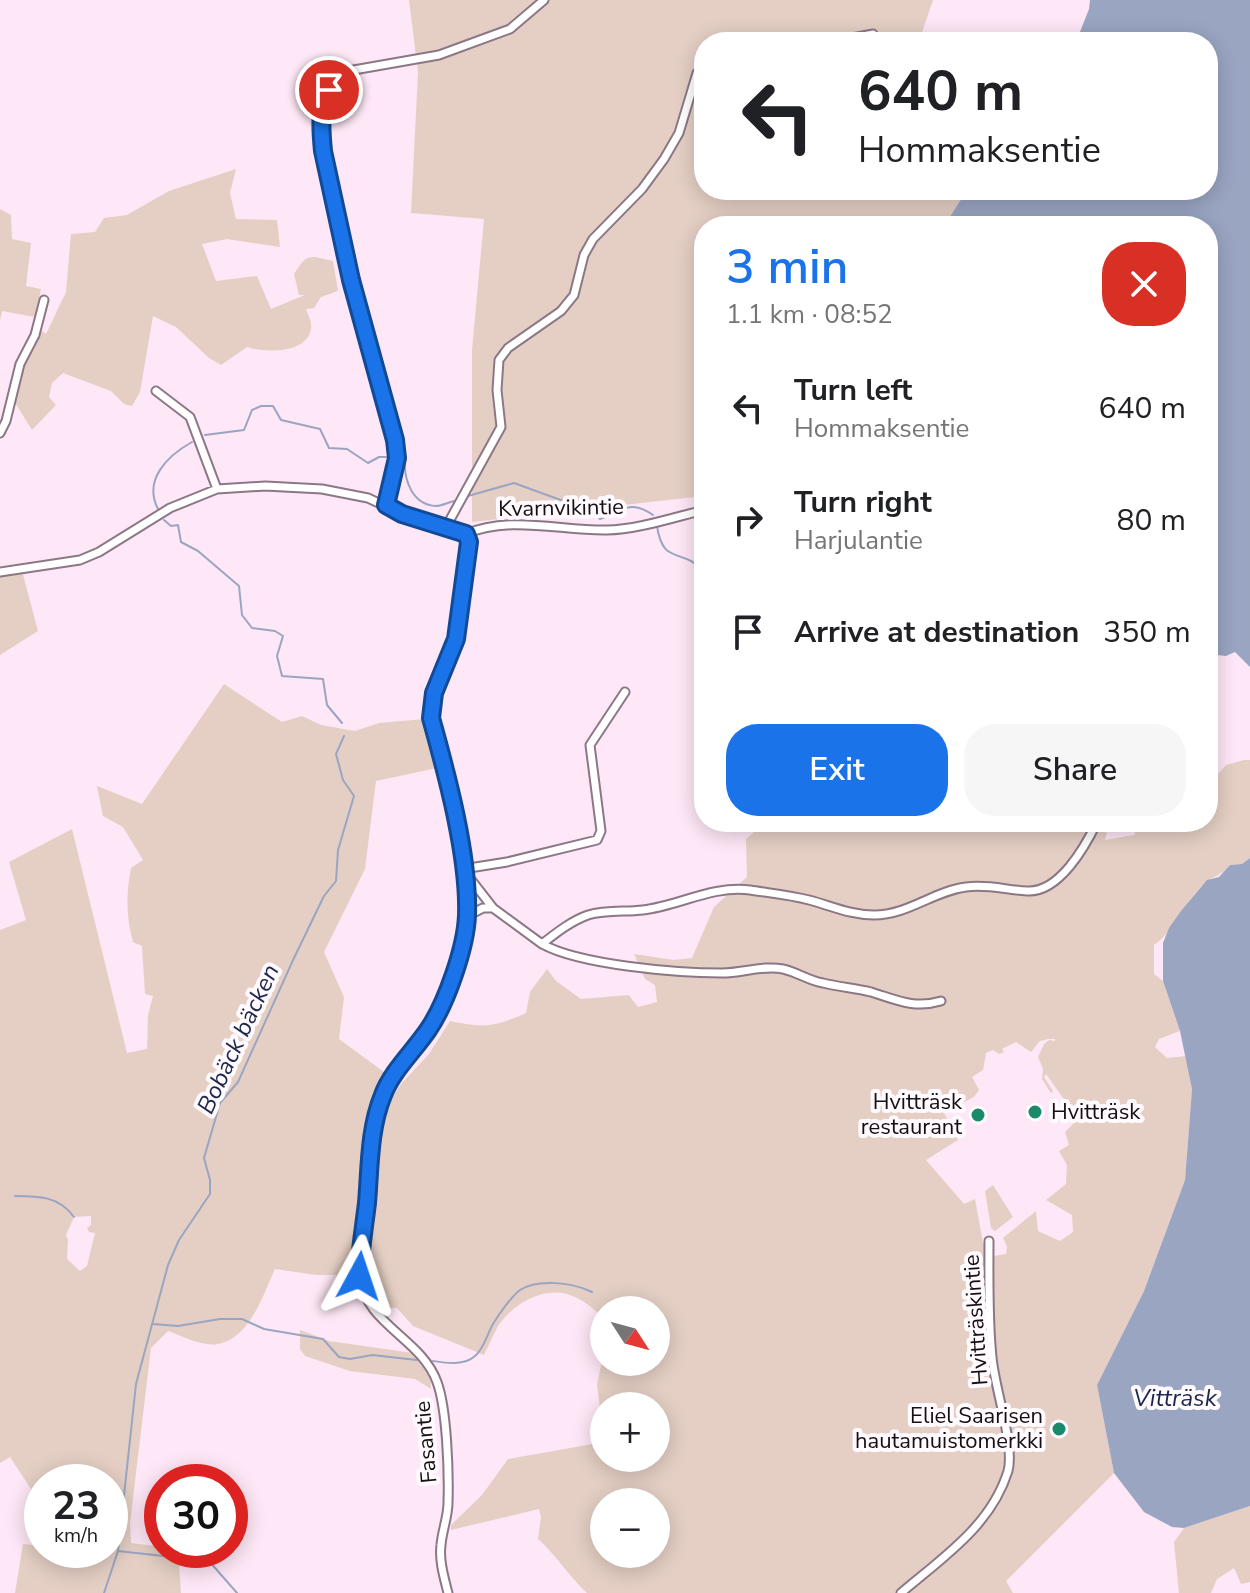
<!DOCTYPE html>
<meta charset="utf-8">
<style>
:root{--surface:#fff;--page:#f6f6f6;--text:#202124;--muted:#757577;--accent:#1a73e8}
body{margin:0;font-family:"Nunito Sans",sans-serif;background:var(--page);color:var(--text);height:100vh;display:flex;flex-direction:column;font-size:30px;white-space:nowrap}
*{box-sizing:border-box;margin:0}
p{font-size:26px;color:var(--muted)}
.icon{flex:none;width:44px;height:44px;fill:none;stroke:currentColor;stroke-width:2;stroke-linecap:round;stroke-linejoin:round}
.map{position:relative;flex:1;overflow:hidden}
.drawer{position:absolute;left:694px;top:216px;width:524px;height:616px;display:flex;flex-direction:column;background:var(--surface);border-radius:32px;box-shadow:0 4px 20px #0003}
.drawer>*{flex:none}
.top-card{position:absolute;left:694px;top:32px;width:524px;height:168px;border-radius:32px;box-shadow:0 4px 20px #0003;background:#fff;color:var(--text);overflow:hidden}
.needle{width:52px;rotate:126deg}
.controls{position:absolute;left:590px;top:1296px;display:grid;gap:16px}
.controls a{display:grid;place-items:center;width:80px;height:80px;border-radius:50%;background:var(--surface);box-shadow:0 4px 20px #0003;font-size:40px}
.speed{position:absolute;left:24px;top:1464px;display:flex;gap:16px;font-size:40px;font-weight:700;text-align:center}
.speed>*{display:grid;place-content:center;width:104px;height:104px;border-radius:50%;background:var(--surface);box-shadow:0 4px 20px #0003;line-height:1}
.speed small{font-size:20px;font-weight:400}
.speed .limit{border:12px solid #d22;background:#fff;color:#111}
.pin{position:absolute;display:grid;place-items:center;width:68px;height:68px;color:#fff;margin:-34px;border:4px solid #fff;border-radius:50%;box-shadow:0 2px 8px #0007}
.me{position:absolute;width:88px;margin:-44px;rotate:5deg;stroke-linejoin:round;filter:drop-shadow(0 0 6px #0008)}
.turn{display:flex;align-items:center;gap:28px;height:168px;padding:0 32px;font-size:36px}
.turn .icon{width:104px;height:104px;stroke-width:2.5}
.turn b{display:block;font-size:56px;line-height:68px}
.round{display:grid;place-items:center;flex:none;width:84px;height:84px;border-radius:32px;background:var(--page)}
.head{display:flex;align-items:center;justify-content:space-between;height:136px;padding:0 32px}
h1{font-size:48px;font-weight:600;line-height:60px;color:var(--accent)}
.cta{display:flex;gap:16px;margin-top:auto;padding:16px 32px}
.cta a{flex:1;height:92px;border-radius:32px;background:var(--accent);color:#fff;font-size:32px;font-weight:600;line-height:92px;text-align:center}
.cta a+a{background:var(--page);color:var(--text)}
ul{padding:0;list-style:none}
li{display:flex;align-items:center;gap:24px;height:112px;padding:0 32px}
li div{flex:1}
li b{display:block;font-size:30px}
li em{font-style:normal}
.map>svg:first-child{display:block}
.green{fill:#e5cfc4;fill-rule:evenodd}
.water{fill:#9aa5c2}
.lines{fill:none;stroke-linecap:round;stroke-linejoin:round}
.stream{stroke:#9aa5c2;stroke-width:2}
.minor-casing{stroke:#8c7786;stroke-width:11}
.minor{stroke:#fff;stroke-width:7}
.route-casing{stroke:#114b97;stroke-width:20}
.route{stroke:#1a73e8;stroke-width:14}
.poi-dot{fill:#198a6a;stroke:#fffafd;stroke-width:3}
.labels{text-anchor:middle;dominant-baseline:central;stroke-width:8;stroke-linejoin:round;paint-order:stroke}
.street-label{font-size:22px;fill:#150e13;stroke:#fffafd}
.poi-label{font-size:22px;fill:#150e13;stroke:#fffafd;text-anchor:end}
.water-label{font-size:24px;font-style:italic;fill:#1c274f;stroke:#fffafd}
</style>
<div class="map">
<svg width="1250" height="1593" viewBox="0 0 1250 1593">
<rect width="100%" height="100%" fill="#fee7f6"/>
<path class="green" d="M409,0H933L919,41L1077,39L1076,42H704V190H967L944,226H704V496L472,522V350L484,219L411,213L418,72Z
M236,169L230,193L236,219L277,220L280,247L227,239L202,244L216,281L257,276L271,309L305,295H299L294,274C307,253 309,255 333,261L338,291L321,297L314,308L306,309C308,315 312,322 311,328C308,354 265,353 247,347L221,365L209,358L176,327L153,316L140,392L132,406L124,404L111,391L63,373L52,383L49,397L56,405L32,430L14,401L24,362L42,331L46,334L66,292L71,234L95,232L104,218L127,215L169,191Z
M0,209L11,215L12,239L31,243L26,286L41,289L35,317L2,311L0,321Z
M21,567L38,631L0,655V569Z
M224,684L282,722L302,716L321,725L355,731L379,723L425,719L437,768L376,781L365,869L324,952L344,997L339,1039L388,1075C358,1122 359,1218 353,1275H316L275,1269C263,1295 250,1338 218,1344C203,1347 182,1336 168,1331L151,1348L130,1523L131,1543L162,1547V1550H178L181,1593H15L23,1544L42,1546V1550H110V1482H42V1514L37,1510L33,1492L10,1457L0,1463V930L26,920L9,862L72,829L127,1053L147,1049L148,1015L153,996L145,994L142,946L133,942C126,917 126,894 131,868L143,860L123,827L103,816L97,786L142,804ZM91,1216V1225L87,1228L89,1232L95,1233L87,1266L80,1271L67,1259L68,1240L66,1235L74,1217Z
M1244,760H1250V858L1242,864L1230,865C1219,878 1213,875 1204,884C1185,902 1175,931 1154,945V974L1163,981L1180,1031L1159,1039L1155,1047L1167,1058L1187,1056L1192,1089L1185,1180L1144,1291L1097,1385L1114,1473L1006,1581L1013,1593H587C569,1576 556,1555 538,1539L541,1517L539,1509L451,1530V1525L482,1495L508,1459L604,1442V1458H656V1406H604V1440L597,1385L604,1351V1362H656V1310H604V1321C597,1310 587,1303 575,1297C548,1284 515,1301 498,1326C493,1335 489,1345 484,1355L413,1326L397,1308H381L370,1289L366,1274L380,1127L389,1103L401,1084L429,1054L450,1021C483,1028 495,1027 526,1013L530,992L547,969L556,981L581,999L629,995L638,1007L657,1002L655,985L645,979L634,954L674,960L692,958L714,907L747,877L746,839L766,822H1109L1105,840L1134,835L1139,822H1208V785L1226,765ZM1048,1039H1055V1041L1049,1040L1044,1044L1038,1057L1043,1069L1042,1079L1051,1093L1053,1091L1044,1077L1046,1074L1078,1119L1065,1132L1069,1145L1059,1151L1067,1165L1066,1184L1046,1200L1072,1215L1073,1232L1060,1241L1038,1231L1036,1211L1003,1238L1007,1247L1006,1254L994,1256L983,1243L975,1199L964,1204L926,1160L958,1140L944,1113L946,1106L954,1100L960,1104L974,1097L979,1090L972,1077L983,1070L986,1053L993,1050L999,1054L1004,1052L1002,1049L1016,1042L1031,1052L1040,1041ZM604,1502H656V1554H604Z
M993,1185L1013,1217L995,1231L991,1228L985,1191Z
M300,1330L329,1341L413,1353L430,1373L431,1389L415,1379L350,1371L305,1356L300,1349Z
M1250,1506V1582L1241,1584L1234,1568L1217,1579L1211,1593H1179L1174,1542L1184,1528Z"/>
<path class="water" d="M1090,0H1250V667L1235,652L1226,656L1208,654V226H944L967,190H1208V42H1076L1089,9Z
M1250,858V1506L1184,1528L1172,1527L1144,1512L1114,1473L1097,1385L1144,1291L1185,1180L1192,1089L1180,1031L1163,981V943L1169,928L1181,911L1207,880L1219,877L1230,865L1242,864Z"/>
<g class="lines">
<path class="stream" d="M205,435L244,430L252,410L261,406H273L281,420L320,429L329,448L347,449L368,463L379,457H391
M405,462C404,481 413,505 436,506C441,506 449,502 455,501
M468,496L514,483L591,511L600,519C623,512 628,498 653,515
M158,509C143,480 167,456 192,442
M164,520L171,526L178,525L181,542L198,551L239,586L242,615L252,628L275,631L283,636L277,656L282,676L323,679L327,705L342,723
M657,526C663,566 681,547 704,571
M15,1196C38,1196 59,1196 74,1217
M153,1324L178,1326L220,1319H242L264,1329L323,1339L339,1357L350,1359L372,1355L417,1360
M433,1361C446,1363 464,1366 475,1356C484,1349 487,1334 493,1324C499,1314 511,1297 520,1290C538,1278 574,1283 592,1292
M118,1551L209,1561L237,1593
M104,1593L118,1551L136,1384L168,1265L179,1240L210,1194V1180L204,1158L220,1103L238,1082L294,958L324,896L336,881L338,850L354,796L343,780L336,754L344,736"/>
<defs>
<path id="minor" d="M764,42L788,39L816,42
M831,42L873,34
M156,391L190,417L217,489
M0,433L6,421L20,364L35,335L44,300
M386,505L397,458L395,440L351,280L323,151L321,130L322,111L329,90L340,76L348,71L439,55L510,29L544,0
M446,527L501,427L497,390L499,360L508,348L561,311L574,295L584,255L593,239L642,189L664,159L679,133L697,73L704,69
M466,534C510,515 561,531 607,530C636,530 675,517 704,510
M0,572L80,560L99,552L170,508L217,489L265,486L322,489L368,498L402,514L466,534
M463,869L507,862L597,840L601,831L590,745L625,692
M464,876L472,881L493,908L542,944C556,933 571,921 588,915C606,910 624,912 643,910C678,906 713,885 750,890C769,893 790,895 809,900C832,906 850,915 874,915C908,915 934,891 966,887C988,884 1006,890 1027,891C1059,893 1085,847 1097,822
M467,916L483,908H493
M542,944C580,965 677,973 722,973C742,973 763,965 783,969C797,972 809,981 823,983C839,987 855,988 871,992C897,1000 914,1009 941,1001
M448,1593C444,1577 439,1561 441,1545C442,1531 448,1517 448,1503C449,1473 447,1409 437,1382C421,1338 366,1325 359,1276L372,1139L379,1105L388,1083L430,1028L441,1006L454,968L467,916L463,869L448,783L431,718L434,693L456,639L463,574L469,551L466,534
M901,1593C942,1558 991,1526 1008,1471C1015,1445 994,1386 992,1357C988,1319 989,1280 989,1241"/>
</defs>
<use href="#minor" class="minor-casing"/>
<use href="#minor" class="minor"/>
</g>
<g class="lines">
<defs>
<path id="route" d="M329,90C319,110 321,130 323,151L351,280L395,440L397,458L386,505L402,514L466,534L469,542L456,639L434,693L431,718C447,775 469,857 467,915C466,947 446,1004 428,1030C413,1052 392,1071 383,1095C369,1129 370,1167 367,1203C364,1228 360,1251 359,1276"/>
</defs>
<use href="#route" class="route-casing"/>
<use href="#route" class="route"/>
</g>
<g class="poi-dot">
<circle cx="1035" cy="1112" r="8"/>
<circle cx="978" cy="1115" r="8"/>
<circle cx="1059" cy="1429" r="8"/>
</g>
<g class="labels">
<g class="street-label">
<text transform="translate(561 508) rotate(-1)">Kvarnvikintie</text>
<text transform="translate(976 1320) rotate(-94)">Hvitträskintie</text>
<text transform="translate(426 1442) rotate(-95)">Fasantie</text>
</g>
<g class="poi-label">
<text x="962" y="1102">Hvitträsk<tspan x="962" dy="25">restaurant</tspan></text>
<text x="1051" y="1112" text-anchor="start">Hvitträsk</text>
<text x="1043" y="1416">Eliel Saarisen<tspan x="1043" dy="25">hautamuistomerkki</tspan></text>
</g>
<g class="water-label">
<text transform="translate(238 1039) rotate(-65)">Bobäck bäcken</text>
<text x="1175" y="1398">Vitträsk</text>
</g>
</g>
</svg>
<div class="controls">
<a><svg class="needle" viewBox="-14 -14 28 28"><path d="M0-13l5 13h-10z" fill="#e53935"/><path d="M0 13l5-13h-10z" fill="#757577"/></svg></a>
<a>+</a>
<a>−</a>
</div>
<div class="speed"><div>23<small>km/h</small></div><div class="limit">30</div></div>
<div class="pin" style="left:329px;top:90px;background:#d93025"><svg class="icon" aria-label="arrive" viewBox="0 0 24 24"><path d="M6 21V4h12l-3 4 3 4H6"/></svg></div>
<svg class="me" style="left:359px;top:1276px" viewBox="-20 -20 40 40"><path d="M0-17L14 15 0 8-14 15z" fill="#1a73e8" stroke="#fff" stroke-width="4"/></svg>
<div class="top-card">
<div class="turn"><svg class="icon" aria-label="left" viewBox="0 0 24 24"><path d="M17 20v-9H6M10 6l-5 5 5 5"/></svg><div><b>640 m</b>Hommaksentie</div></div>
</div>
<section class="drawer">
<div class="head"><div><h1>3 min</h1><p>1.1 km · 08:52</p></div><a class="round" style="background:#d93025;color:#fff"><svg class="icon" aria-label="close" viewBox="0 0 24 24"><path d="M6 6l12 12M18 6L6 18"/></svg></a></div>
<ul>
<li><svg class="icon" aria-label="left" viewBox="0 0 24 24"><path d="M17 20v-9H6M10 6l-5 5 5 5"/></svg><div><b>Turn left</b><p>Hommaksentie</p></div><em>640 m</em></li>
<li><svg class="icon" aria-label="right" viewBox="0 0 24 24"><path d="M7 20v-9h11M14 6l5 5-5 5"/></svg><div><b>Turn right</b><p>Harjulantie</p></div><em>80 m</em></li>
<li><svg class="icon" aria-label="arrive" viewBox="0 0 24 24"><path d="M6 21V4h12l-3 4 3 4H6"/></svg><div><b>Arrive at destination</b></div><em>350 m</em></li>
</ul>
<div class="cta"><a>Exit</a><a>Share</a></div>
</section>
</div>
